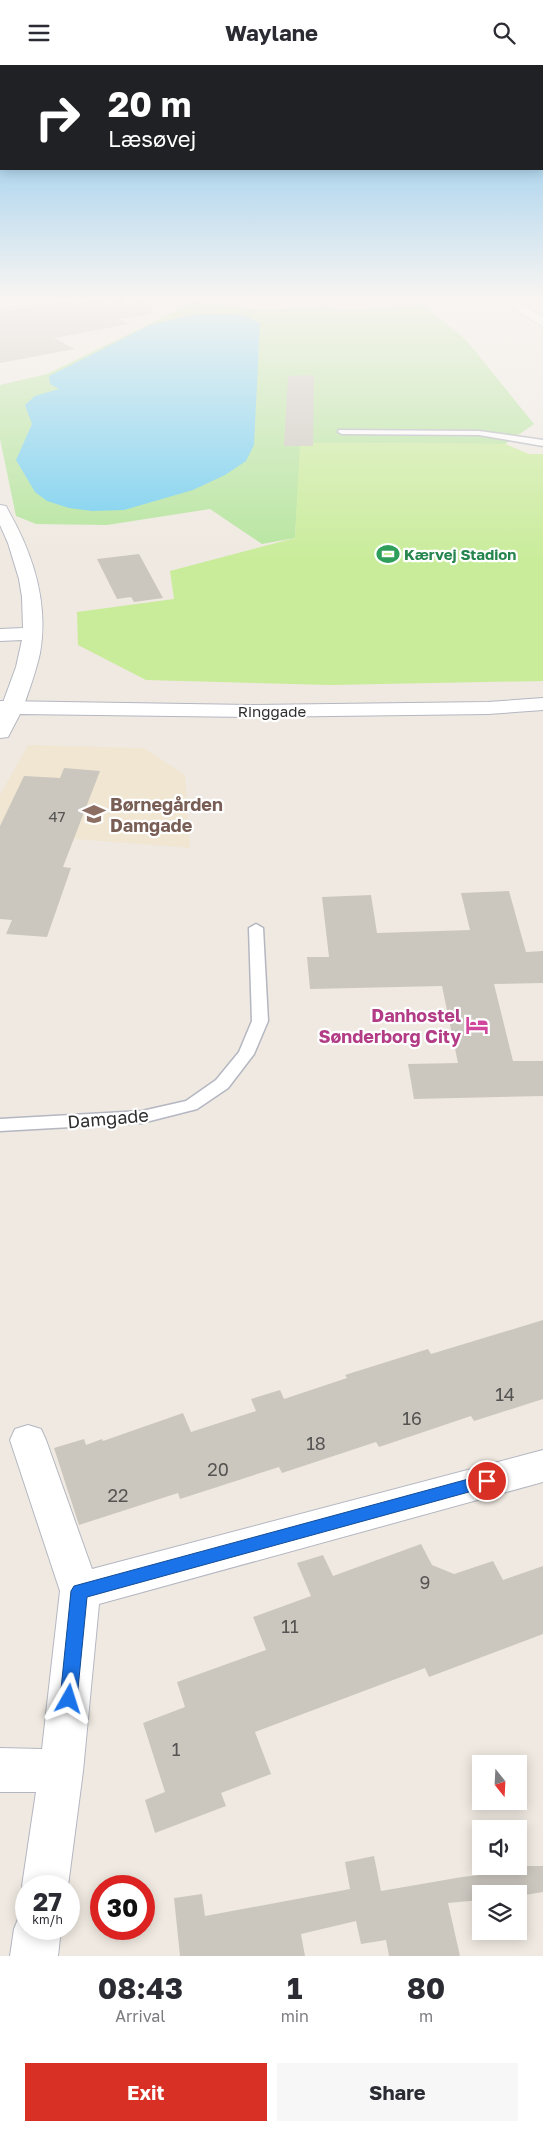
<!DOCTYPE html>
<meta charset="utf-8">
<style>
:root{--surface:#fff;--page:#f7f7f7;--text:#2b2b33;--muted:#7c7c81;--accent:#d93025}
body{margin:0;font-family:"Golos Text",sans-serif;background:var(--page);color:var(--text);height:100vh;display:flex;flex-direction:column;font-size:19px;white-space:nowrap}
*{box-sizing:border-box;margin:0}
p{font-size:16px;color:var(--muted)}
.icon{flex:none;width:28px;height:28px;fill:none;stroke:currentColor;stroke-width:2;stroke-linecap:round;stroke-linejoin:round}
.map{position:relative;height:1891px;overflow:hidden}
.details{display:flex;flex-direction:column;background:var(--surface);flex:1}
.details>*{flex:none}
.guide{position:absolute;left:0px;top:0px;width:544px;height:105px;box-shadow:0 2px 12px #0003;background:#202124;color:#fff;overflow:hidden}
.needle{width:32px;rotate:162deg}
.tools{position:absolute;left:472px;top:1690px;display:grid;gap:10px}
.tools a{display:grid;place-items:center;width:55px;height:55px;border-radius:0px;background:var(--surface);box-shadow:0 2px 12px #0003;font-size:25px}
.speed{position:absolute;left:15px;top:1810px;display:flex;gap:10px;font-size:25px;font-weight:700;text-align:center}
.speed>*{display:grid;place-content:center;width:65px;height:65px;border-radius:50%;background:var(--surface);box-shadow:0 2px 12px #0003;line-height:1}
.speed small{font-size:12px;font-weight:400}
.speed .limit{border:8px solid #d22;background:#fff;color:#111}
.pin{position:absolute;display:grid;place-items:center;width:42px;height:42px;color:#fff;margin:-21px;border:2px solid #fff;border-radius:50%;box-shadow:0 1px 5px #0007}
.me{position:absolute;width:55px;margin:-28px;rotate:6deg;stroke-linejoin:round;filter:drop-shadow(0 0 4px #0008)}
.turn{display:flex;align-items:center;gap:18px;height:105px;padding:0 25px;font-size:22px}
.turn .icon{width:65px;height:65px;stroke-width:2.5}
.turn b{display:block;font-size:35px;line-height:42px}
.eta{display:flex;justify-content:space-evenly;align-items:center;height:85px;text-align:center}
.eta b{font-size:30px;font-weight:700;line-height:35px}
.cta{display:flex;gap:10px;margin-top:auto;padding:10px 25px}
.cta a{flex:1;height:58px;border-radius:0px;background:var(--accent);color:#fff;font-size:20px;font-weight:700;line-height:58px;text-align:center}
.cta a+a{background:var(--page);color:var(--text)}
header{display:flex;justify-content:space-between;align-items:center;height:65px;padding:0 25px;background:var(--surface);font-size:22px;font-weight:700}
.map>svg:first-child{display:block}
.education{fill:#f0e6d1}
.green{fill:#b6e59e}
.pitch{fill:#c9ec9a}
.water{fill:#75cff0}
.building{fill:#cbc7bf}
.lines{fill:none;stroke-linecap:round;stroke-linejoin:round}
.service-casing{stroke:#b4b7c1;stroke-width:3}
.minor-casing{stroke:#b4b7c1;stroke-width:2}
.tertiary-casing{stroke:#b4b7c1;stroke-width:2}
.service{fill:#fff;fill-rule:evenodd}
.minor{fill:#fff;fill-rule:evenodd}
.tertiary{fill:#fff;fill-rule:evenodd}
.route{fill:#1a73e8;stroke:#114b97}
.labels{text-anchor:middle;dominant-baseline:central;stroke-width:4.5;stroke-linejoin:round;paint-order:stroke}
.far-leisure-label{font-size:15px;font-weight:bold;fill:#27864d;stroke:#fff;text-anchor:start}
.far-street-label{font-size:15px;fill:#2e2e2e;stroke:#fff}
.number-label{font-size:15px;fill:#555452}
.education-label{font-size:18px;font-weight:bold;fill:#785e54;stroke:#fff;text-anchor:start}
.hotel-label{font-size:18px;font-weight:bold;fill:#b23c85;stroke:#fff;text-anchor:end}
.street-label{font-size:18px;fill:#2e2e2e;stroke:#fff}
.near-number-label{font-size:18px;fill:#555452}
</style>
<header><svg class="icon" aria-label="menu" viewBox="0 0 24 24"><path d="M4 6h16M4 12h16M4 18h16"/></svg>Waylane<svg class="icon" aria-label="search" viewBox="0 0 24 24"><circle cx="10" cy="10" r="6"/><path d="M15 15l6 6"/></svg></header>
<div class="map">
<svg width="543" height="1891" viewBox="0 0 543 1891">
<rect width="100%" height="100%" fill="#efe9e1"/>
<path class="education" d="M28,680L144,683L185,710L190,783L0,768V730Z"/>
<path class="green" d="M194,237L261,245L332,242L339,246L424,240L466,275L534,359L505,379L301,378L295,473L262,479L210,444L107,460L36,459L16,451L0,374V320L47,309Z"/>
<path class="pitch" d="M300,378L505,379L529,389H543V616L330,620L146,615L78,580L77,547L174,534L170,506L295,473Z"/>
<path class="water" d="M216,249L244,250L260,258L254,380L246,396L225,410L193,425L124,445L92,446L69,443L47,436L35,427L16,395L32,359L25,340L35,331L59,324L50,319L49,311L150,260L190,250Z"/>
<path class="building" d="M126,231L119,237L123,242H132L146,231H150L152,249L120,254L129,259L54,273L75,284L0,298V244L111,237L118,232Z
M314,310L313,381H284L288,311Z
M139,489L163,533L134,537L131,532L117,534L97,494Z
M64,703L100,706L63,802L71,803L47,872L6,869L12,855L0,854V761L24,711L60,713Z
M509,826L526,887L543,886V918L494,919L513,996H543V1031L414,1034L408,999L458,998L442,921L310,924L307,892H329L322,832L371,830L377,868L470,865L461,828Z
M543,1255V1334L474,1356L471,1351L379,1382L376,1377L282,1408L279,1402L180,1434L178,1428L79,1460L54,1383L84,1374L86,1380L102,1374L103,1376L183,1348L191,1367L256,1346L251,1334L280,1325L284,1334L347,1313L345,1310L428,1284L431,1289Z
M421,1479L432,1500L454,1509L493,1496L503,1515L543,1501V1569L429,1612L425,1603L255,1667L271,1709L221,1728L226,1741L155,1768L145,1735L165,1727L143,1658L185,1642L177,1617L266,1585L253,1552L311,1531L297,1498L323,1490L333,1511Z
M374,1791L381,1826L462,1812L497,1808L495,1801H543V1827L519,1831V1829H481V1835L448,1838L460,1891H389L386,1875L361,1879L356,1856L301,1869L305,1891H180L174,1833L202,1829L205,1851L350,1824L345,1797Z"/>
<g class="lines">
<defs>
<path id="service" d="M339,365L479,366L543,375V381L479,370L342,369L338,367Z
M256,859L263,863L268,956L254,989L228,1023L197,1044L142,1058L0,1066V1054L142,1046L186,1036L216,1015L239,987L252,956L249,863Z"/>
<path id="minor" d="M57,231H117L111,235L0,242V234Z
M129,231H144L131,240H123L121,237Z
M514,234L543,252V262L510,241L508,238L510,235Z
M0,440L6,441L8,445C33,489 49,537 40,588C36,607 29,625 23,643L19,647L12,649L5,647L1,643L16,602L22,575L0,576V564L23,563L22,532L19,514L8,478L0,460Z
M28,1360L41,1364L46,1375L92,1504L543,1385V1417L99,1539L83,1706L68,1821H26V1832L22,1821L36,1727H0V1683L42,1684L60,1526L10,1375L15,1364Z
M26,1845V1864H61L58,1891H10L14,1864L21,1847Z"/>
<path id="tertiary" d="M543,633V645L488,649L250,652L20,649L8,672L0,673V636L250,640L488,637Z"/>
</defs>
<use href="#service" class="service-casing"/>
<use href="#minor" class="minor-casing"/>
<use href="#tertiary" class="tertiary-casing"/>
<use href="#service" class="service"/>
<use href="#minor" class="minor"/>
<use href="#tertiary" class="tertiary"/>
</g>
<linearGradient id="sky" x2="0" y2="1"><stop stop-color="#7abfeb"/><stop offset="0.47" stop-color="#f8f5f2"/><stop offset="1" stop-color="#f8f5f2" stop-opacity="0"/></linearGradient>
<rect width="543" height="495" fill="url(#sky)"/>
<path class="route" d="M487,1409L493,1411L495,1416L493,1420L487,1422L87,1532L77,1634L75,1640L69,1643L63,1640L60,1634L71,1526L74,1521Z"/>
<defs>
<symbol id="stadium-bare" viewBox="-9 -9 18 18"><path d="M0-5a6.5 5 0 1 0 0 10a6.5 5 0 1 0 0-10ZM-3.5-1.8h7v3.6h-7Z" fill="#2e9e5b" stroke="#fff" stroke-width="2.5" paint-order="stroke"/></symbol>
<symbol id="school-bare" viewBox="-9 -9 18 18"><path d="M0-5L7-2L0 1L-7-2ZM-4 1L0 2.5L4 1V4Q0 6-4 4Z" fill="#8d6e63" stroke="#fff" stroke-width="2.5" paint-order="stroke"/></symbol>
<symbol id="hotel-bare" viewBox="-9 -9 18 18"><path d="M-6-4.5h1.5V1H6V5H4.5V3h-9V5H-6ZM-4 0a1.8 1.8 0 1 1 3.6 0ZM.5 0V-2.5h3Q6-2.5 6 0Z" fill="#d1479c" stroke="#fff" stroke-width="2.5" paint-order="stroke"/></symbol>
</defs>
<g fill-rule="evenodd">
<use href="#stadium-bare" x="372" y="473" width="32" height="32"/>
<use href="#school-bare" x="78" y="733" width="32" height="32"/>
<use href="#hotel-bare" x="461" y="944" width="32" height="32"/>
</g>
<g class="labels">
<g class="far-leisure-label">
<text x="404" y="489">Kærvej Stadion</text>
</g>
<g class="far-street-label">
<text x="272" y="646">Ringgade</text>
</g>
<g class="number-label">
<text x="57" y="751">47</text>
</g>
<g class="education-label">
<text x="110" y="739">Børnegården<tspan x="110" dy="21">Damgade</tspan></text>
</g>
<g class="hotel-label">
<text x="461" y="950">Danhostel<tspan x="461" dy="21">Sønderborg City</tspan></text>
</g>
<g class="street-label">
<text transform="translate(108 1053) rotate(-5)">Damgade</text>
</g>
<g class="near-number-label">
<text x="505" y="1329">14</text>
<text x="412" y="1353">16</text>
<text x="316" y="1378">18</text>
<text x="218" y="1404">20</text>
<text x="118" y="1430">22</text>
<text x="425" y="1517">9</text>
<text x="290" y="1561">11</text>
<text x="176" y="1684">1</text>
</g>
</g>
</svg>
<div class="tools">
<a><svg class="needle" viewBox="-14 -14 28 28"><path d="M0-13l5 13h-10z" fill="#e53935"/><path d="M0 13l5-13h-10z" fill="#7c7c81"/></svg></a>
<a><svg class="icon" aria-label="sound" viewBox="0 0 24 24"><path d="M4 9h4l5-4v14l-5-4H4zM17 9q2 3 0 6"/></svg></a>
<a><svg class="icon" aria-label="layers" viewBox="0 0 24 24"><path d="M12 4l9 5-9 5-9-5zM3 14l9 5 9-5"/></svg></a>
</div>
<div class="speed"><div>27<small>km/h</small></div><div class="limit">30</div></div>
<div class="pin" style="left:487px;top:1416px;background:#d93025"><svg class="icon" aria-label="arrive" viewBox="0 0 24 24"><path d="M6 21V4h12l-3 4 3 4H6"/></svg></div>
<svg class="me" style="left:69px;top:1634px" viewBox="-20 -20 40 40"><path d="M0-17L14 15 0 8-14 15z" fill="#1a73e8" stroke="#fff" stroke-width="4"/></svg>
<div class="guide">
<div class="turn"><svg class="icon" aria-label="right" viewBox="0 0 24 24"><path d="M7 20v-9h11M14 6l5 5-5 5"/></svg><div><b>20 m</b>Læsøvej</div></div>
</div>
</div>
<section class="details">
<div class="eta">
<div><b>08:43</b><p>Arrival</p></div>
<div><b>1</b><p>min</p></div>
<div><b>80</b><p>m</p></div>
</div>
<div class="cta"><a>Exit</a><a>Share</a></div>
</section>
